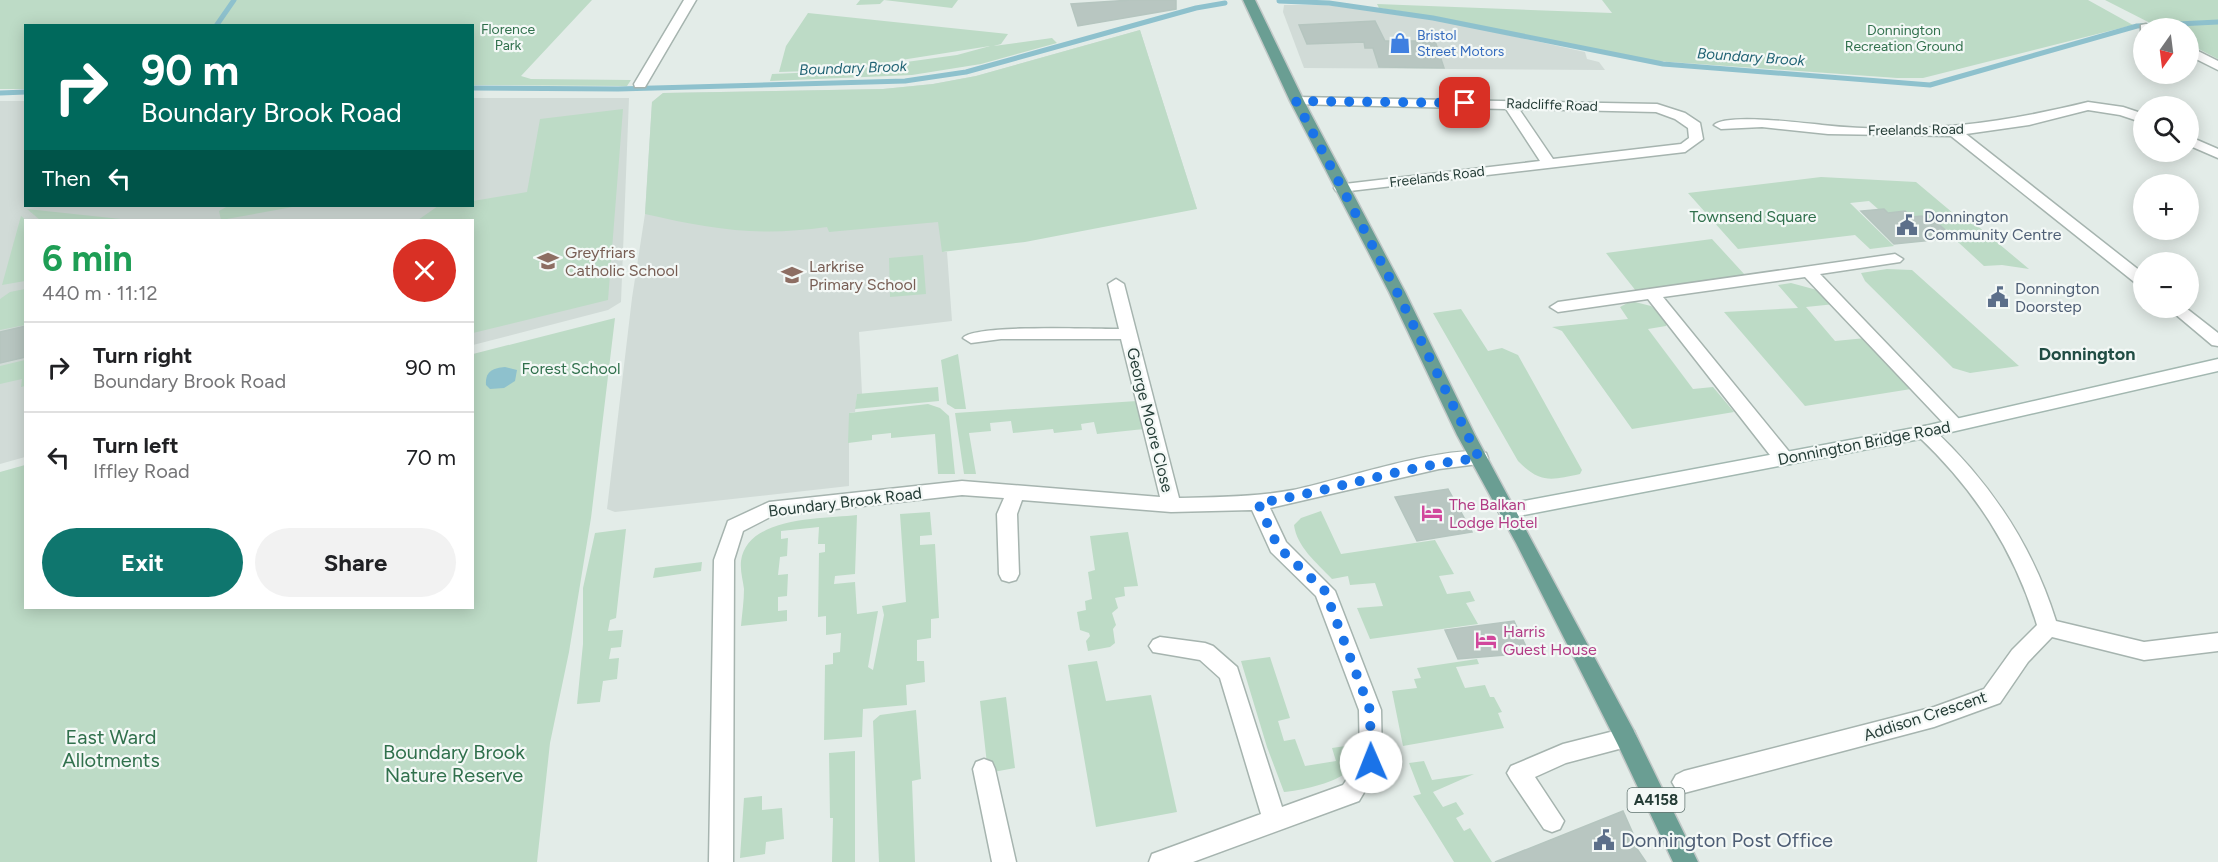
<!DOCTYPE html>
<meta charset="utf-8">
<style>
:root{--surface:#fff;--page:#f2f2f2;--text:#202124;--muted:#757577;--line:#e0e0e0;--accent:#0f766e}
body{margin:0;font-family:Figtree,sans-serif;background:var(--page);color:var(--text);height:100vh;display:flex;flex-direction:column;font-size:22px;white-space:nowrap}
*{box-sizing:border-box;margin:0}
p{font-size:20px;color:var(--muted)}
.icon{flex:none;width:33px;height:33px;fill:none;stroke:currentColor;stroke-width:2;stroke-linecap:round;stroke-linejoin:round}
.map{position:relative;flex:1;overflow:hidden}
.drawer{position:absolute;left:24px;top:219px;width:450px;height:390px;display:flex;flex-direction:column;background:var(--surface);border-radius:0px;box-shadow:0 3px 15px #0003}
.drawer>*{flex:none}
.hud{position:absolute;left:24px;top:24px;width:450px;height:183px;border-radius:0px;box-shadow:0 3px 15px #0003;background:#00695c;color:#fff;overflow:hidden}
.needle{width:39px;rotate:194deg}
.fabs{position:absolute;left:2133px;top:18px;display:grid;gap:12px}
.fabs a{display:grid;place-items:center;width:66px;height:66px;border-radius:50%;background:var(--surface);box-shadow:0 3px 15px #0003;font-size:30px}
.pin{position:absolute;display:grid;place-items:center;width:51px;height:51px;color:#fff;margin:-26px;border-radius:12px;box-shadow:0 3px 9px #0006}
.me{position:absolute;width:66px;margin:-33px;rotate:359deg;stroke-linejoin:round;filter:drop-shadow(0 0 4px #0008)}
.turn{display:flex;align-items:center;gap:21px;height:126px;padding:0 18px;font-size:27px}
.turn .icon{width:78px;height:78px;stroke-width:2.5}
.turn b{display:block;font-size:42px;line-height:51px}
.then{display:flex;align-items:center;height:57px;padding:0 18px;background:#0003;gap:12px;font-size:22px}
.round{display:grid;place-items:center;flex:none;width:63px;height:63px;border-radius:32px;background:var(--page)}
.head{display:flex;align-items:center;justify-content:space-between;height:102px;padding:0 18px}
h1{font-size:36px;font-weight:700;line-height:45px;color:#1e9e55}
.action{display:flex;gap:12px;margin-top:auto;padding:12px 18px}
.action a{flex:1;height:69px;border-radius:36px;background:var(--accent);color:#fff;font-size:24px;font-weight:700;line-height:69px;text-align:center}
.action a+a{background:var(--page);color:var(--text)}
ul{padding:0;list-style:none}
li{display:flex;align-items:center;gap:18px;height:90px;padding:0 18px;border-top:2px solid var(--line)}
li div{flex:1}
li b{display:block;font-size:22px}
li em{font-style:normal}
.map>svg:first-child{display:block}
.built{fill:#d1dbd7}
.green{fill:#bddbc6}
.water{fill:#8ec1cd}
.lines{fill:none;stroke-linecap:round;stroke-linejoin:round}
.stream{stroke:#8ec1cd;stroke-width:5}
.building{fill:#b8c6c1;stroke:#b5c5bf;stroke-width:1.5}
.minor-casing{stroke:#a6b4af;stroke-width:3}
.secondary-casing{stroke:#a2b7b0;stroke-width:3}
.primary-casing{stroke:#c2c8c7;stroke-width:3}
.minor{fill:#fff;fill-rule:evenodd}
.secondary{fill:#fff;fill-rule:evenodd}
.primary{fill:#6a9e93;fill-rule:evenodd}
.route{stroke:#1a73e8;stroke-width:10;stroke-dasharray:0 18}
.labels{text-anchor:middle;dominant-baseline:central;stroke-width:4.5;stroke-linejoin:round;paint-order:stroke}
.far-park-label{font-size:14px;fill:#30704c;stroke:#f3f8f6}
.far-shop-label{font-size:14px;fill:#366cbe;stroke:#f3f8f6;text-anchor:start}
.far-street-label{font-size:14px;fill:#243c36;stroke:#f3f8f6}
.far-water-label{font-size:15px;font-style:italic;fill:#216374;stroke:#f3f8f6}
.shield{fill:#f3f8f6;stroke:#627470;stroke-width:1.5}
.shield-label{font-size:15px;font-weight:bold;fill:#243c36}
.park-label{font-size:16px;fill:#30704c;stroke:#f3f8f6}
.service-label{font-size:16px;fill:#4e5e75;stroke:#f3f8f6;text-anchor:start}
.education-label{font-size:16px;fill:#785e54;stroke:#f3f8f6;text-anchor:start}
.street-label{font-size:16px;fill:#243c36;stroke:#f3f8f6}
.hotel-label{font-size:16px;fill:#b23c85;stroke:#f3f8f6;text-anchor:start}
.neighbourhood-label{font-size:18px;font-weight:bold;fill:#214d44;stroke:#f3f8f6}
.near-park-label{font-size:20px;fill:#30704c;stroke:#f3f8f6}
.near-service-label{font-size:20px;fill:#4e5e75;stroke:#f3f8f6;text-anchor:start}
</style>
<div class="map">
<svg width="2218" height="862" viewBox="0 0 2218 862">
<rect width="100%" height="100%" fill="#e3ece8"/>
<path class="built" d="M1284,5H1327L1435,19L1585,52L1587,59L1599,62L1605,70L1304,68L1283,12Z
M1140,30L1197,209L1019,214L943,252H947L952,321L859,332L862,394H857L855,412L849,413V486L615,512L607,509L632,298L645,214L652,102L663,93L883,89L933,84L976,76Z
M473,98H629L621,302L608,310L473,345L472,220H26L25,457L0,464V101H25L26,206H472Z"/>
<path class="green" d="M0,0H592L521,76L531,79L631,80L627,86L473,85L472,26H26L25,89H0Z
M860,0H958L952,8L884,0L880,4L856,5Z
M1602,0H2088L2133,25L1923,78H1897L1656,61L1437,17L1379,8L1377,4L1612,13Z
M2105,0H2218V59L2189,44L2188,28H2160Z
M808,13L1008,34L1001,44L994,46L1052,38L1057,43L981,64L912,75L770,81L772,74L841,71L957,55L990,46L838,70L779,72L786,46Z
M1140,30L1197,209L1025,242L942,252L938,222L829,232L827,227C758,237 711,229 645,214L652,102L663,93L883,89L933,84L976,76Z
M623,109L608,300L473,333L472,220H418L438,206H472L473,201L527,192L540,119Z
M1821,177L1916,182L1966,224L1974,223L2029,269L2002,265L1984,266L1933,219L1927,220L1922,216L1911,217L1905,211L1888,213L1884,209H1878L1869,201L1850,203L1894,246L1870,249L1855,235L1738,249L1688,193Z
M228,206H298L221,220L219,211Z
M27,209L130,220H40Z
M21,216L26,220L25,281L2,285Z
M1712,239L1745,275L1636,291L1606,253Z
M923,255L926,294L890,297L889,258Z
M1887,269L1912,270L2019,366L1970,373L1953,368L1865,281L1861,273Z
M1791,283L1817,290L1835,304L1806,307L1835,341L1866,338L1911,389L1805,406L1724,312L1798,308L1778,285Z
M25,289V325L0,330V299L10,292Z
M1631,301L1651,306L1669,321L1666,326L1648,329L1693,389L1713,387L1734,412L1632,429L1562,331L1552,327L1628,319L1620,307Z
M1461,309L1488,351L1502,348L1518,355L1582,470L1580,474C1552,480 1540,484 1518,461L1433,313Z
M615,318L591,518L569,652L550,743L537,862H0V472L25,465L26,608H472L473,354Z
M958,354L966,409H955L947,404L941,360Z
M25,360V386L21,387L22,379L0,384V366Z
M938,387L939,401L855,409L857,394Z
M1137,401L1144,429L1097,434L1094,422L1081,424L1082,430L1054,433L1053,429L1013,433L1011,421L990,423L991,431L969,433L976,474H964L955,413Z
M928,404L940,408L949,416L955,474H938L935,434L891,438V433L872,435V440L848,443L849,413Z
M1321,511L1341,554L1435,540L1454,574L1439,576L1447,594L1470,591L1475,601L1466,603L1478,624L1370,639L1357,608L1383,606L1375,583L1350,585L1348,576L1332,579C1316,562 1297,547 1294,525L1301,518Z
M930,512L932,535L920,536V545L935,544L939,618L931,619V638L917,640V661H924L925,682L906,685L907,705L863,709L862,737L824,740L825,665L833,664V653L840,652L841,633L826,635V616L818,617L819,553L825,552V544H818L819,527L781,531V539L788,538L787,556L780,557L778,575L788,574L787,596L778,597V611L787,610V621L741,626C742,614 744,601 744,589C743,580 740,571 741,561C747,516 823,519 857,515L855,574L835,576L834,584L855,582L857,614L878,611L868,667L873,670L884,615L882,606L906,602L900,514Z
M626,529L616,618L610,620L608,631L623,630L621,647L611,648L609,659L619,658L617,679L603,681L600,702L577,704L583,644V588L595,533Z
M1128,532L1138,586L1124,587L1125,596L1115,598L1118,608L1112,613L1116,625L1113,629L1115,643L1110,647L1088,651L1086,641L1090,636L1089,633L1080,630L1077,612L1086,610L1085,601L1092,599L1088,572L1095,570L1090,536Z
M702,562L701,571L653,578L655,568Z
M1270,657L1290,718L1278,721L1284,741L1295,739L1305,766L1336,761L1332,748L1359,744C1356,754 1353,767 1344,774C1333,783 1299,791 1284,792L1267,747L1241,661Z
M1477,659L1479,664L1456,667L1465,688L1485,685L1490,697H1494L1502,712L1498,713L1504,728L1403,746L1392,691L1417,688L1414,679L1421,678L1417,668Z
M1097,661L1106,701L1151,695L1177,812L1096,827L1068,665Z
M1006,697L1015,768L988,773L980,701Z
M916,710L921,779L912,781L915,862H879L873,721L880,715Z
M855,751V862H832L833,818H830L829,753Z
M1424,761L1432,780L1474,774L1433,792L1443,807L1456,802L1464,814L1456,818L1464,831L1470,828L1492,862H1454L1413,796L1421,794L1409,763Z
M762,796V810L782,808L784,839L766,842L765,854L740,858L744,798Z"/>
<path class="water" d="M505,367L517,370L515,381L504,388L490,389L486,385C485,371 493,368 505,367Z"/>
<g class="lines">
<path class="stream" d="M1279,1L1329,3L1433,18L1663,64L1930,85L2137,26L2218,22
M216,26L234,0
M472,88L618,89L905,81L966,72L1196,8L1225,3
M0,93L26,92"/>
</g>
<path class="building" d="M1131,0H1176V9L1078,26L1071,4Z
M1375,21L1385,41H1435L1444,68L1379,67L1373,48H1365L1364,42L1307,44L1299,25Z
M1884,209L1888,213L1905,211L1911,217L1922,216L1927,220L1933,219L1954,238L1894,244L1861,211Z
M26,326V357L0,363V332Z
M1448,489L1472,532L1417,541L1395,497Z
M1514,621L1529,653L1458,659L1445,630Z
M1623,811L1634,836L1631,840L1646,862H1495Z"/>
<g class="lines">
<defs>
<path id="minor" d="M684,0H696L645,87H635L634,84Z
M2146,24L2152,28L2141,31V25Z
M2188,46L2218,61V70L2188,55Z
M1297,97L1657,104L1685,113L1700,123L1703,139L1685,152L1341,192L1336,191L1334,188L1336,185L1540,161L1506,109L1292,104V98ZM1519,109L1656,112L1675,119L1688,128L1689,138L1681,144L1553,159Z
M2088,102L2123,107L2144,114V123L2120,115L2088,110L2029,125L1966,134L2144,274V287L2138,285L1951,136L1828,134L1762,127L1721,129L1714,125C1726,113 1802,123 1822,125C1914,135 1999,124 2088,102Z
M2188,136L2218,149V158L2188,145Z
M1895,254L1903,259L1900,262L1820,274L1961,421L1964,425L1961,429H1949L1805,277L1663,297L1791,454L1793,459L1791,464H1777L1648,299L1558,312L1550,307L1558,302Z
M1116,279L1124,284L1179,498C1217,497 1255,497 1293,490C1334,482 1451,443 1486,453L1488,458L1486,463L1439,469L1270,508L1286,542L1335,591L1381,710L1382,762L1359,801L1193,862H1149L1152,854L1261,814L1220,678L1200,660L1153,652L1149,646L1153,640L1160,637L1205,643L1213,646L1237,667L1282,807L1343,785L1360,760L1359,710L1316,596L1271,552L1252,510L1171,512L1022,500L1017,514L1019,574L1016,580L1009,582L1002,580L999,574L997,514L1004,498L962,495L772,516L743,531L734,560L733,862H709L714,560L728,521L769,502L962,481L1160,497L1121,339H1001L971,343L963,338C972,324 1096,329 1119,329L1108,284Z
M2168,308H2186L2218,333V346L2212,345Z
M1925,426L1931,427C1990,482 2032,544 2056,621L2144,642L2218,633V651L2144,660L2052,637L2028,662L2000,703L1934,727L1684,793L1676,789L1672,782L1676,775L1684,771L1934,707L1984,689L2012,650L2037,625C2014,550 1975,490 1919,437L1916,432L1919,427Z
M1626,728L1634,731L1637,738L1634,745L1566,763L1535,777L1564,821L1560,829L1552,832L1544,829L1511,780L1507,773L1511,766L1563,744Z
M984,759L992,762L995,769L1016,862H992L973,769L976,762Z"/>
<path id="secondary" d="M2218,359V371L1925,438L1508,518L1501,516L1498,511L1501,506L1508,504L1925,426Z"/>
<path id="primary" d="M1243,0H1255L1304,101L1405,292L1475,435L1634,731L1698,862H1673L1618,745L1516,543L1457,435L1389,292L1290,101Z"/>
</defs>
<use href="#minor" class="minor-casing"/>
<use href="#secondary" class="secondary-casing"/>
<use href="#primary" class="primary-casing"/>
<use href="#minor" class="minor"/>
<use href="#secondary" class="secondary"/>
<use href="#primary" class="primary"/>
</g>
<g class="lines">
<path class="route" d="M1371,762L1370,710L1325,591L1278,547L1258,503C1333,491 1404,466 1479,458L1397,292L1296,101L1465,103"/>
</g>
<defs>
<symbol id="shop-bare" viewBox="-9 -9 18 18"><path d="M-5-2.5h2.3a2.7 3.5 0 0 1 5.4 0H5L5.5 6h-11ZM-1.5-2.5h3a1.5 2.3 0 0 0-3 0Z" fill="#3f7fe0" stroke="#f3f8f6" stroke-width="2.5" paint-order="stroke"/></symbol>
<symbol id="civic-bare" viewBox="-9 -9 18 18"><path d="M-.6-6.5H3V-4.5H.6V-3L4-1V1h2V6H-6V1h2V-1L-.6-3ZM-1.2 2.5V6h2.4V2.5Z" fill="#5c6f8a" stroke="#f3f8f6" stroke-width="2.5" paint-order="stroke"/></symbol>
<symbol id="school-bare" viewBox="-9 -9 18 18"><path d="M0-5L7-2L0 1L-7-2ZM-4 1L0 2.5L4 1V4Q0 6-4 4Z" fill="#8d6e63" stroke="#f3f8f6" stroke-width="2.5" paint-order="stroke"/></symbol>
<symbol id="hotel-bare" viewBox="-9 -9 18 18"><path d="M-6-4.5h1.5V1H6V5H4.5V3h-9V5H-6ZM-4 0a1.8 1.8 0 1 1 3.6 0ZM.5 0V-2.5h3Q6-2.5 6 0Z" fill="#d1479c" stroke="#f3f8f6" stroke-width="2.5" paint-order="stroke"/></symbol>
</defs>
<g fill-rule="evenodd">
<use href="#shop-bare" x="1385" y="28" width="30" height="30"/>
<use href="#civic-bare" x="1892" y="210" width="30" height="30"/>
<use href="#school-bare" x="533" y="246" width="30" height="30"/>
<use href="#school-bare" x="777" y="260" width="30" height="30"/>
<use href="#civic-bare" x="1983" y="282" width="30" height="30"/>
<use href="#hotel-bare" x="1417" y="498" width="30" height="30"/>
<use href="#hotel-bare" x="1471" y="625" width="30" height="30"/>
<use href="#civic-bare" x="1589" y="825" width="30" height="30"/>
</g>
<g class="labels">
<g class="far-park-label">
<text x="508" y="29">Florence<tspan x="508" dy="16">Park</tspan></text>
<text x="1904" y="30">Donnington<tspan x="1904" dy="16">Recreation Ground</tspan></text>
</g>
<g class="far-shop-label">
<text x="1417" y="35">Bristol<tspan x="1417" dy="16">Street Motors</tspan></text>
</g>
<g class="far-street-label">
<text transform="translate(1552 105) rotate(2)">Radcliffe Road</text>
<text transform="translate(1916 130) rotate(-1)">Freelands Road</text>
<text transform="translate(1437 177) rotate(-7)">Freelands Road</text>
</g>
<g class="far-water-label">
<text transform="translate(1751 57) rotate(4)">Boundary Brook</text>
<text transform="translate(853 68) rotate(-2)">Boundary Brook</text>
</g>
<rect class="shield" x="1627.5" y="788" width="57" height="24" rx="4.5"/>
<g class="shield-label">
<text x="1656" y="800">A4158</text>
</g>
<g class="park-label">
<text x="1753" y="216">Townsend Square</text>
<text x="571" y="368">Forest School</text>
</g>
<g class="service-label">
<text x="1924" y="216">Donnington<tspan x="1924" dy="18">Community Centre</tspan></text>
<text x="2015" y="288">Donnington<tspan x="2015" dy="18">Doorstep</tspan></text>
</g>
<g class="education-label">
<text x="565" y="252">Greyfriars<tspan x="565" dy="18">Catholic School</tspan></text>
<text x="809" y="266">Larkrise<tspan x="809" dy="18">Primary School</tspan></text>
</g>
<g class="street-label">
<text transform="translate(1150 420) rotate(76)">George Moore Close</text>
<text transform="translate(1864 443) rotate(-11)">Donnington Bridge Road</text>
<text transform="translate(845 502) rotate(-7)">Boundary Brook Road</text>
<text transform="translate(1925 716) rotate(-18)">Addison Crescent</text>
</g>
<g class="hotel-label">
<text x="1449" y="504">The Balkan<tspan x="1449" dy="18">Lodge Hotel</tspan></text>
<text x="1503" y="631">Harris<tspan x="1503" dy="18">Guest House</tspan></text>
</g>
<g class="neighbourhood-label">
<text x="2087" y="354">Donnington</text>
</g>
<g class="near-park-label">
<text x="111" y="737">East Ward<tspan x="111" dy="23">Allotments</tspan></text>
<text x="454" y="752">Boundary Brook<tspan x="454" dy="23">Nature Reserve</tspan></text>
</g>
<g class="near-service-label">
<text x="1621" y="840">Donnington Post Office</text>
</g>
</g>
</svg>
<div class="fabs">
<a><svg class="needle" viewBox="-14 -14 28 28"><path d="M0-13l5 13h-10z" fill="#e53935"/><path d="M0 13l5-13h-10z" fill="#757577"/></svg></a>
<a><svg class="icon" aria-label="search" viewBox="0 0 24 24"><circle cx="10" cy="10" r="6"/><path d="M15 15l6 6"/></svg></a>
<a>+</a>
<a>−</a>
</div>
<div class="pin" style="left:1465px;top:103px;background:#d93025"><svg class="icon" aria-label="arrive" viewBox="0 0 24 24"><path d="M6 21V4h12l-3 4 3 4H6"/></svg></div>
<svg class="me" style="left:1371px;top:762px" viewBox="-20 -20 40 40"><circle r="19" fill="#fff"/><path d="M0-13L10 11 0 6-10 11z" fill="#1a73e8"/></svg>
<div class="hud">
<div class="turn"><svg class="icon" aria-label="right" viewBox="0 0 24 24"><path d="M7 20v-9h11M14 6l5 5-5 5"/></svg><div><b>90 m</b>Boundary Brook Road</div></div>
<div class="then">Then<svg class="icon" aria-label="left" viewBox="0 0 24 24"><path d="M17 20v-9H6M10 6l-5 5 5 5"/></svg></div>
</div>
<section class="drawer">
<div class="head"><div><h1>6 min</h1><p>440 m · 11:12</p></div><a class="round" style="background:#d93025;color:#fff"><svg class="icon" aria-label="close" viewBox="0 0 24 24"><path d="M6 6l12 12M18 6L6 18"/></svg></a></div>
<ul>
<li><svg class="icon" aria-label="right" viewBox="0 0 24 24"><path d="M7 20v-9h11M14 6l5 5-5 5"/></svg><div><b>Turn right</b><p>Boundary Brook Road</p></div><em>90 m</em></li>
<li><svg class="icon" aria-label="left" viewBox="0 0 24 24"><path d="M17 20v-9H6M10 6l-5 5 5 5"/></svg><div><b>Turn left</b><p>Iffley Road</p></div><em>70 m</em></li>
</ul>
<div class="action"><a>Exit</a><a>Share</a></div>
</section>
</div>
